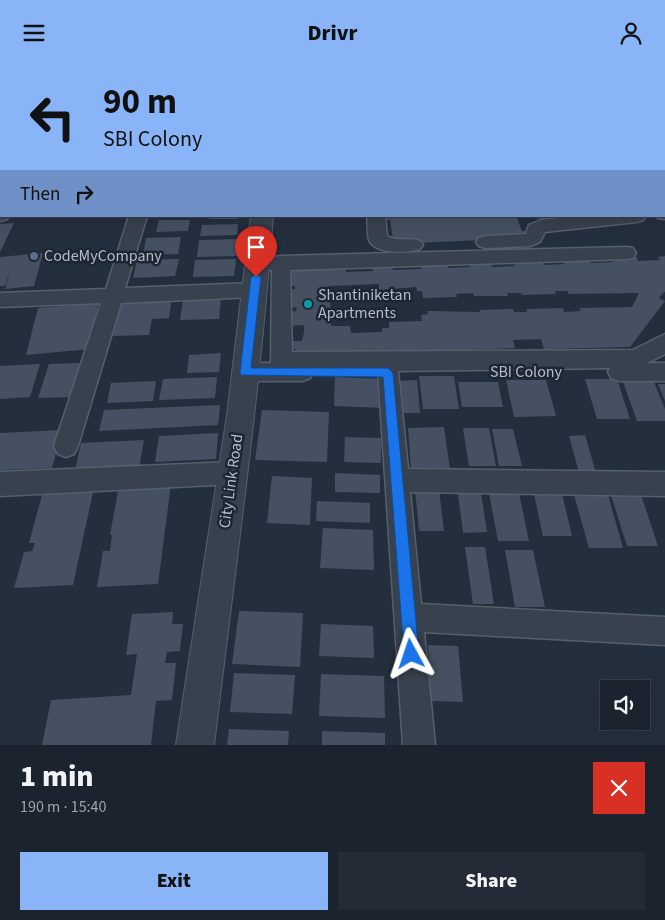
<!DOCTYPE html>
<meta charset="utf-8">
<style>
:root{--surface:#1b232e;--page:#242b36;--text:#f1f3f6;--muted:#a0a4aa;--line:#39404a;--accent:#8ab4f8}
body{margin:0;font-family:"Source Sans 3",sans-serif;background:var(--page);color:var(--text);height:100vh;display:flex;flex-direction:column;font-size:19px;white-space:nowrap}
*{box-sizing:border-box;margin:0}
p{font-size:16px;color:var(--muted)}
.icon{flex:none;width:28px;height:28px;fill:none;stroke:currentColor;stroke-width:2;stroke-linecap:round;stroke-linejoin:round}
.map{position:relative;height:680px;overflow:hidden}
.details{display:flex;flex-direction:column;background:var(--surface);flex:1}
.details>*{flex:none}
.banner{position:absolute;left:0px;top:0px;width:665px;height:152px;box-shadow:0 5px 20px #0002,0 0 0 1px var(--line);background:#8ab4f8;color:#111;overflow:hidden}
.controls{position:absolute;left:600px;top:615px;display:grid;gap:10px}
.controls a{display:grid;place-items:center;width:50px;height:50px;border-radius:0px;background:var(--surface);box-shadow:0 5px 20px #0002,0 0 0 1px var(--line);font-size:25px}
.pin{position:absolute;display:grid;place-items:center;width:42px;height:42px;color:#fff;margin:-51px -21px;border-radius:50% 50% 50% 0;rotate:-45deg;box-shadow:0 0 5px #0007}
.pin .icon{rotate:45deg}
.me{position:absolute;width:55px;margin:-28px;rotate:355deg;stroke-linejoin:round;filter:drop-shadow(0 0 4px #0008)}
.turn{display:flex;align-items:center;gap:18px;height:105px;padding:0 20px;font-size:22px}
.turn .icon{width:65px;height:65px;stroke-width:2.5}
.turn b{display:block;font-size:35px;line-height:42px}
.then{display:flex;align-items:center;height:48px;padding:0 20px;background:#0003;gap:10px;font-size:19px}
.round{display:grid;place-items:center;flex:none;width:52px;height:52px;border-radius:0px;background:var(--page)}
.summary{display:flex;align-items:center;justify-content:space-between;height:85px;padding:0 20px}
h1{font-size:30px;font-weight:800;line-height:38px}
.primary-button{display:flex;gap:10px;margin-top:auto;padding:10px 20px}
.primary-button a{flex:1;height:58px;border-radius:0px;background:var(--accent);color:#111;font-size:20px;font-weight:800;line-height:58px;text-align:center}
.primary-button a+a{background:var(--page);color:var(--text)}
header{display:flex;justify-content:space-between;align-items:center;height:65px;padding:0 20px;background:var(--accent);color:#111;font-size:22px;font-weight:800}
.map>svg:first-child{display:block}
.building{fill:#455162;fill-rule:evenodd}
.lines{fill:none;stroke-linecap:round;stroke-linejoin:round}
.minor-casing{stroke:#565f6c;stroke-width:3}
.tertiary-casing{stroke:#565f6c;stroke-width:2}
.minor{fill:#38414e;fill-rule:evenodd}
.tertiary{fill:#38414e;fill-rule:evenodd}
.route{fill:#1a73e8;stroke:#114b97}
.service-dot{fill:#5c6f8a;stroke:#1d2633;stroke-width:2}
.culture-dot{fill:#0f9aa8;stroke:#1d2633;stroke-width:2}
.labels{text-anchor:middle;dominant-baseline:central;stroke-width:5;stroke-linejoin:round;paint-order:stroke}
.poi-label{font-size:16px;fill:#b4bcc9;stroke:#1d2633;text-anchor:start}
.street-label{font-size:16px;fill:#b4bcc9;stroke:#1d2633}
</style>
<header><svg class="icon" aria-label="menu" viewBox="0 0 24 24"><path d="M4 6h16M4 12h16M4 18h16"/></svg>Drivr<svg class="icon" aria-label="person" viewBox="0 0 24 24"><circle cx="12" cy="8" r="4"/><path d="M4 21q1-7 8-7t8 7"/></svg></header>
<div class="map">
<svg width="665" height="680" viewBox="0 0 665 680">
<rect width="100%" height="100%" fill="#242f3e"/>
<path class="building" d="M210,151H238V154H209Z
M385,151H407V153L516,151L522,166H526L529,173L392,179L393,174L390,155H386Z
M536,151H565V153L537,154Z
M159,155H190L188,166L156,167Z
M14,158L0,187V159Z
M238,159L237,170L200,171L202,160Z
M181,172L178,189L143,190L146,173Z
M238,174L236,191L197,192L199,175Z
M43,188L34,221L5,224L12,200L5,221H0V192Z
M665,191V227H664L659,233L665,236L630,282L544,284L541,274L513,275L515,283L295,291L296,284H287V276H302L304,268V260L285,261L286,247L296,246L297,242L286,243V225L295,224V221H286V207L296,206V203L346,201V207L373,206L372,200H392L393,205L421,204L420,199L447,198L448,203L470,202L469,197H490L492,202L515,201L514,196L542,195L544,200L564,199L562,194H589L591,198L613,197L611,193L637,192L638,196L660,195L658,192ZM379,219V225L416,222L417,226H422L423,233L457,232L456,229L473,228L474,231H508L507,228H521L522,230L556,229L555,226H567L569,229L639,228L632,242L579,243L581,246L564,247L563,243L526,244L527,247H514L513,244L480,245V247L427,246L428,249L421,250L422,256L389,257V263H382V267L351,268L350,261H331L330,221Z
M179,194L175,211L133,213L137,195Z
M236,194L234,211L193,212L195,195Z
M172,232L169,253L152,254L149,270L112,271L120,235Z
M221,234L219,254L180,255L183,235Z
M98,238L90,284L26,290L38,243Z
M221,288L219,307L187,308L189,290Z
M81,298L72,332L38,333L49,299Z
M40,299L30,332L0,334V301Z
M419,311H454L459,344H423Z
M217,312L215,333L159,335L163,314Z
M335,312L384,314L385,343L334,341Z
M585,314H617L630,354H597Z
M417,315L420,348H400L397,316Z
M506,315H546L556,351L514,352Z
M156,316L153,336L107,338L111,318Z
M458,317H498L503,342H462Z
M623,317H654L665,344V356H637Z
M658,319H665V336Z
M220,340L218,360L99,366L104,345Z
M262,345L329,347L327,397L255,395Z
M444,362L450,405H411L408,363Z
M463,363H489L496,401H469Z
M492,364H513L522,401H499Z
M62,365L52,403L0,405V368Z
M218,368L216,394L155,397L159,371Z
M585,370L597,411H580L569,371Z
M345,372L381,373V398L344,397Z
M144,375L139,403L75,406L81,378Z
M335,408L380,410V428L335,427Z
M272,411L312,413L310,460L267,458Z
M171,419L158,519L97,522L103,486H110L112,470H110L119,421Z
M457,421H480L487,467L463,468Z
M415,424H439L444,466H419Z
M533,425H561L572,471H543Z
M93,427L73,520L14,523L24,487L32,486L35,478H29L42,430Z
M489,428H519L529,476H498Z
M574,430H608L623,483H589Z
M611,430H641L658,481H627Z
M317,436L370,438V458L316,456Z
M323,463L373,465L374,505L320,503Z
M465,482H485L494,539H473Z
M505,485H533L545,542H515Z
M239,546L303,548L300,602L232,599Z
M173,547L172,559H183L180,586L167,587L165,598H176L172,635L156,636L151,680H42L51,635L131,630L137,589L126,590L132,549Z
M321,559L373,561L374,593L319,591Z
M428,580L458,581L463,637L431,636Z
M234,608L295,610L292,649L230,647Z
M321,609L384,611L385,653L319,651Z
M229,664L289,666L288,680H227Z
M322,666L385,668V680H322Z"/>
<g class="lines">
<defs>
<path id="minor" d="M428,0H442L443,1H429Z
M558,0H572L573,1H559Z
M0,16H1V24H0Z
M664,21H665V29H664Z
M664,42H665V52H664Z
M664,88H665V98H664Z
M665,142V154L658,153L657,151H664Z
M0,144L1,151H9L7,154L0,156Z
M129,151H147L125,223L254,218L261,220L264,225L261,230L254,232L121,238L78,381L74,389L66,392L58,389L54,381L101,238L0,242V228L106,224Z
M367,151H385L387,171C397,177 409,172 420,176L423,180L420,184C408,188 375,190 369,175C367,168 368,158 367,151Z
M579,151H646L643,155L637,157L545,167L540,177L531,181L485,183L479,181L476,177L479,173L485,171L526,169L529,160L542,155Z
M627,182L633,183L636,188L633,193L627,194L290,205L292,287L633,285L665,269V289L647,298H665V316H619L611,313L608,307L610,303L398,306L408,404L665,407V431L410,427L421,539L665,552V580L424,567L435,680H403L378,306L312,305L313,307L310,313L302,316H245L237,313L234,307L237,301L245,298H271L272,205L259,204L257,199L259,194L281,191Z
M233,397L242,400L245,408L242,416L233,419L0,431V407Z"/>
<path id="tertiary" d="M270,0H286V1H270Z
M251,151H273C260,328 235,504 214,680H176L227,350Z"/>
</defs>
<use href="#minor" class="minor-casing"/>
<use href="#tertiary" class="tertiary-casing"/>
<use href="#minor" class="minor"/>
<use href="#tertiary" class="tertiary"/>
</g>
<path class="route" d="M256,209L261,212L251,303H388L393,308L419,589L416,594L411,596L406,594L404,589L383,312L241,310L240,307L251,212Z"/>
<circle class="service-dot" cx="34" cy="191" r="5"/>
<circle class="culture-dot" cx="308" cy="239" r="5"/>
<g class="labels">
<g class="poi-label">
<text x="44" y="191">CodeMyCompany</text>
<text x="318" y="230">Shantiniketan<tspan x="318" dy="18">Apartments</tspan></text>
</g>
<g class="street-label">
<text x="526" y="307">SBI Colony</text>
<text transform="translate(231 416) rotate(-82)">City Link Road</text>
</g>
</g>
</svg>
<div class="controls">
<a><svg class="icon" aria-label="sound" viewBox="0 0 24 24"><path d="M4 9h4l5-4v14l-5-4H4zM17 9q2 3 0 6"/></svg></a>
</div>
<div class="pin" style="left:256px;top:212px;background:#d93025"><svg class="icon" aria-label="arrive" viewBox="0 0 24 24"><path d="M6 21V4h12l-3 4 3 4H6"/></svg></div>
<svg class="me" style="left:411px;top:589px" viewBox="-20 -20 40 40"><path d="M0-17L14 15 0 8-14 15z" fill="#1a73e8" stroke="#fff" stroke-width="4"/></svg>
<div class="banner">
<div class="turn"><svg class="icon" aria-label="left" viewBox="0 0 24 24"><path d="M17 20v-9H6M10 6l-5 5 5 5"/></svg><div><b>90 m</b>SBI Colony</div></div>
<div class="then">Then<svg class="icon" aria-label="right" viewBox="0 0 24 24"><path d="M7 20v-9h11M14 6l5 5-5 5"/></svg></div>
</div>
</div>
<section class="details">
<div class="summary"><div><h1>1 min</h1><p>190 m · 15:40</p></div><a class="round" style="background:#d93025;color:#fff"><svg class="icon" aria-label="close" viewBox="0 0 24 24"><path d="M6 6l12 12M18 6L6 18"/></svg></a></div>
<div class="primary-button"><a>Exit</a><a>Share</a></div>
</section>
